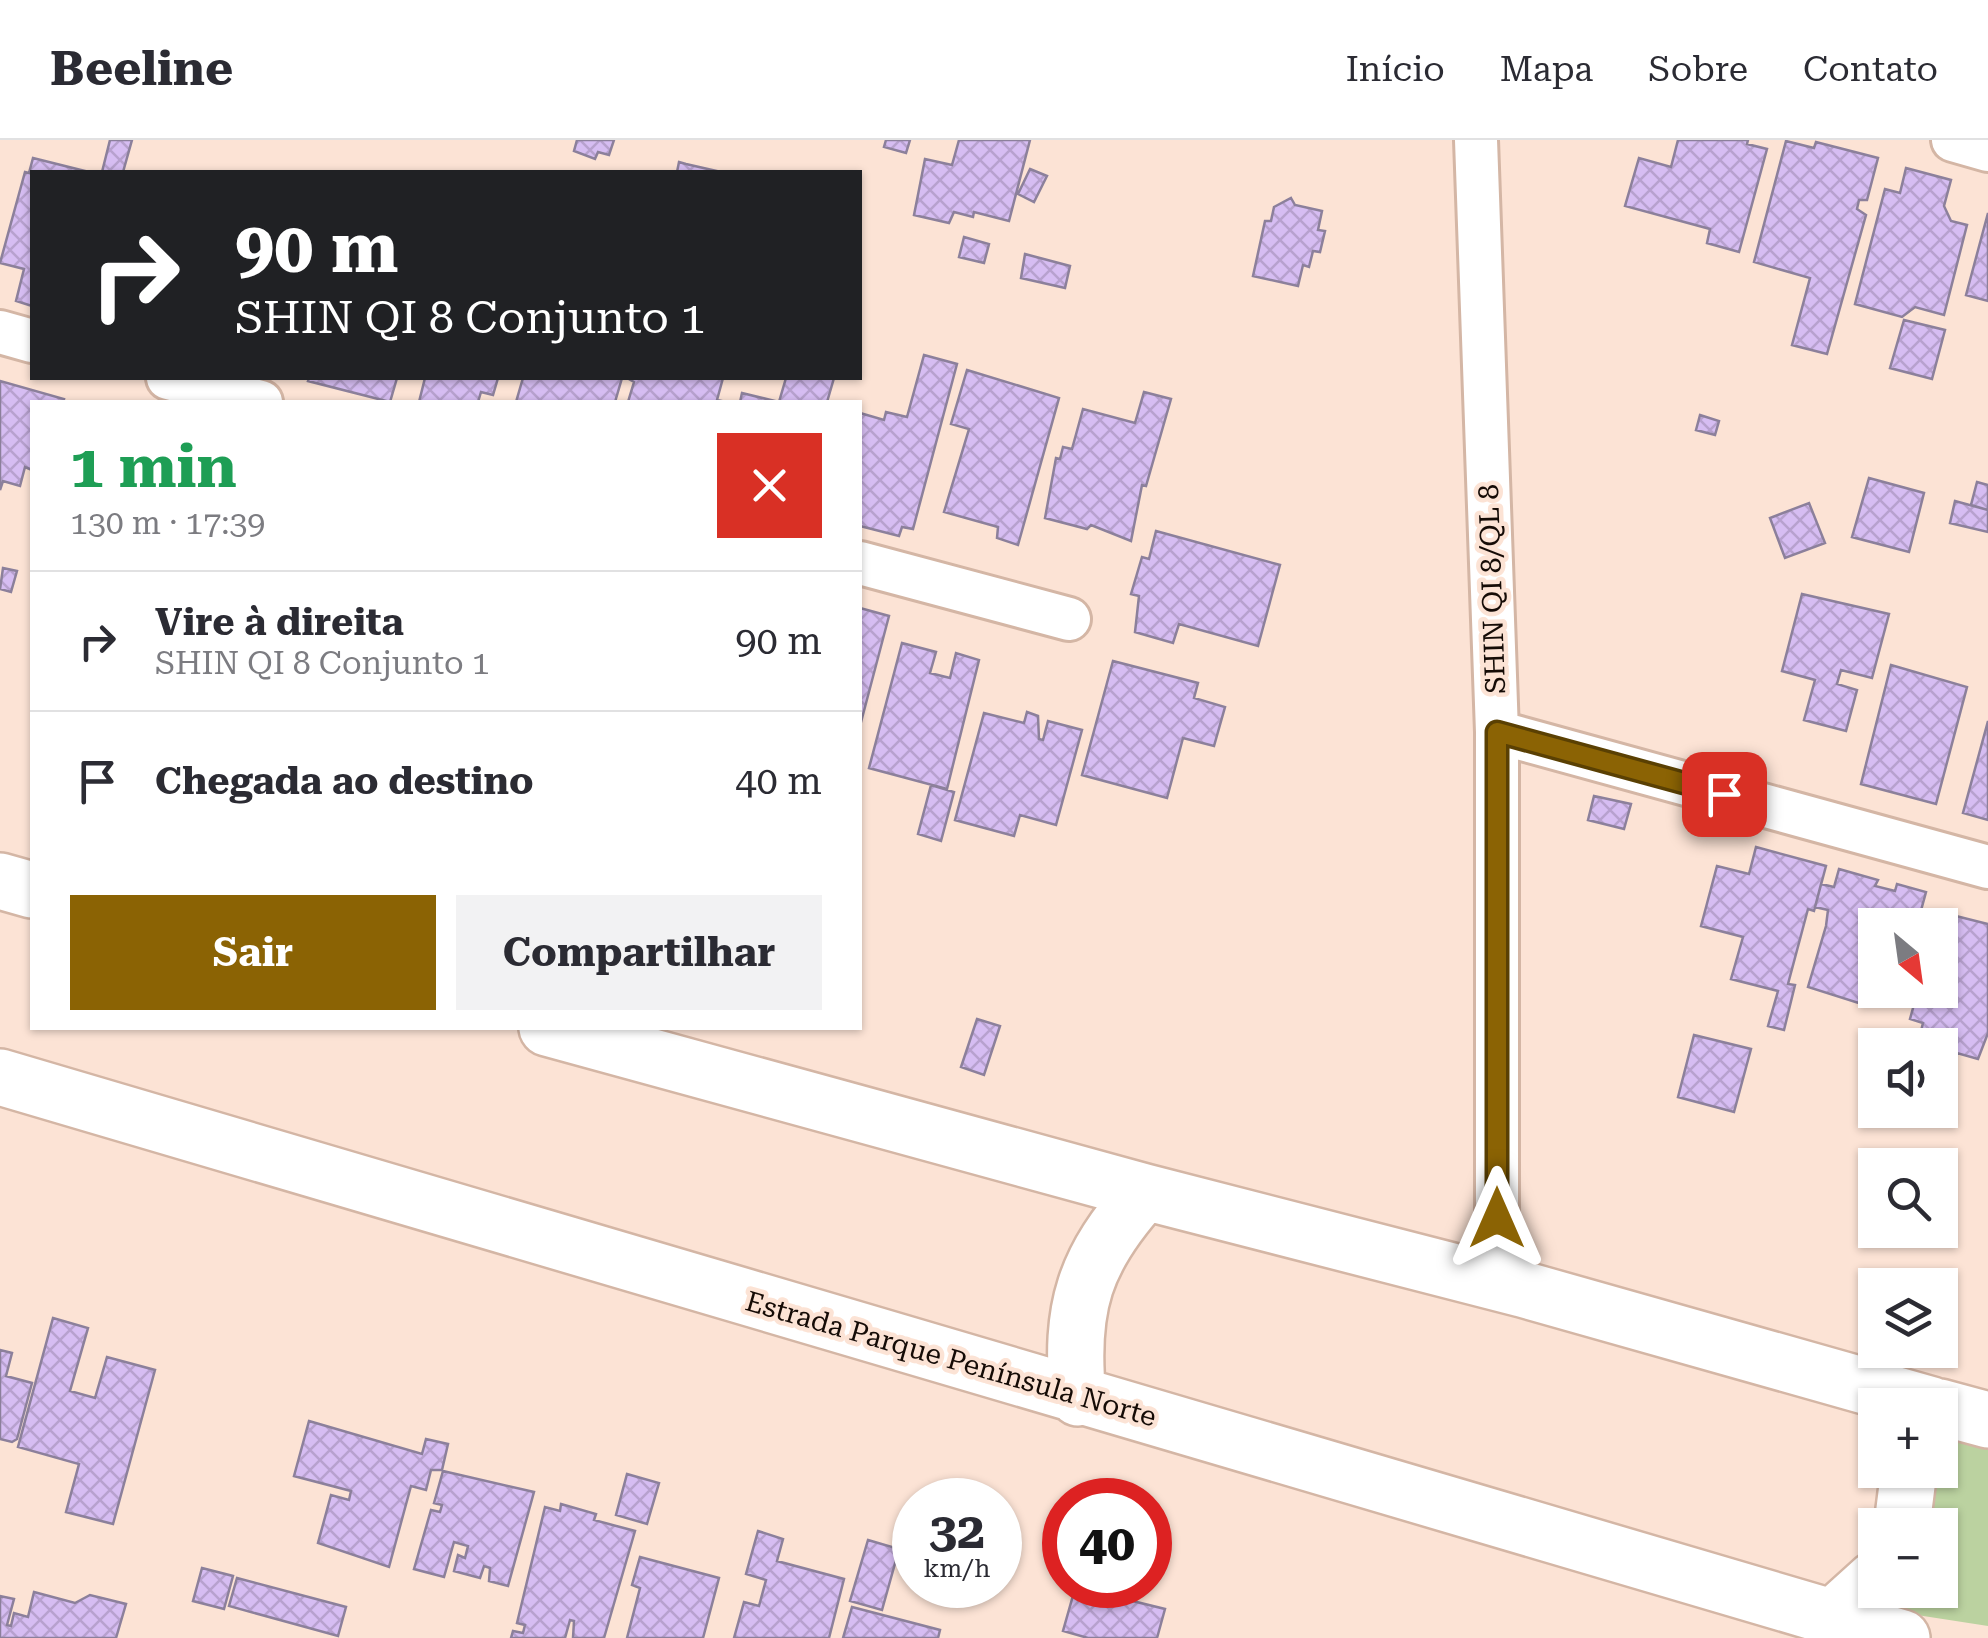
<!DOCTYPE html>
<html lang="pt">
<meta charset="utf-8">
<style>
:root{--surface:#fff;--page:#f2f2f3;--text:#2b2b33;--muted:#7c7c81;--line:#e1e1e2;--accent:#8b6304}
body{margin:0;font-family:"Roboto Serif",serif;background:var(--page);color:var(--text);height:100vh;display:flex;flex-direction:column;font-size:38px;white-space:nowrap}
*{box-sizing:border-box;margin:0}
p{font-size:32px;color:var(--muted)}
.icon{flex:none;width:55px;height:55px;fill:none;stroke:currentColor;stroke-width:2;stroke-linecap:round;stroke-linejoin:round}
.map{position:relative;flex:1;overflow:hidden}
.drawer{position:absolute;left:30px;top:260px;width:832px;height:630px;display:flex;flex-direction:column;background:var(--surface);border-radius:0px;box-shadow:0 2px 8px #0004}
.drawer>*{flex:none}
.hud{position:absolute;left:30px;top:30px;width:832px;height:210px;border-radius:0px;box-shadow:0 2px 8px #0004;background:#202124;color:#fff;overflow:hidden}
.needle{width:65px;rotate:151deg}
.tools{position:absolute;left:1858px;top:768px;display:grid;gap:20px}
.tools a{display:grid;place-items:center;width:100px;height:100px;border-radius:0px;background:var(--surface);box-shadow:0 2px 8px #0004;font-size:50px}
.speed{position:absolute;left:892px;top:1338px;display:flex;gap:20px;font-size:50px;font-weight:700;text-align:center}
.speed>*{display:grid;place-content:center;width:130px;height:130px;border-radius:50%;background:var(--surface);box-shadow:0 2px 8px #0004;line-height:1}
.speed small{font-size:25px;font-weight:400}
.speed .limit{border:15px solid #d22;background:#fff;color:#111}
.pin{position:absolute;display:grid;place-items:center;width:85px;height:85px;color:#fff;margin:-42px;border-radius:20px;box-shadow:0 5px 15px #0006}
.me{position:absolute;width:110px;margin:-55px;rotate:0deg;stroke-linejoin:round;filter:drop-shadow(0 0 8px #0008)}
.turn{display:flex;align-items:center;gap:35px;height:210px;padding:0 40px;font-size:45px}
.turn .icon{width:130px;height:130px;stroke-width:2.5}
.turn b{display:block;font-size:70px;line-height:85px}
.round{display:grid;place-items:center;flex:none;width:105px;height:105px;border-radius:0px;background:var(--page)}
.summary{display:flex;align-items:center;justify-content:space-between;height:170px;padding:0 40px}
h1{font-size:60px;font-weight:700;line-height:75px;color:#1e9e55}
.action{display:flex;gap:20px;margin-top:auto;padding:20px 40px}
.action a{flex:1;height:115px;border-radius:0px;background:var(--accent);color:#fff;font-size:40px;font-weight:700;line-height:115px;text-align:center}
.action a+a{background:var(--page);color:var(--text)}
ul{padding:0;list-style:none}
li{display:flex;align-items:center;gap:30px;height:140px;padding:0 40px;border-top:2px solid var(--line)}
li div{flex:1}
li b{display:block;font-size:38px}
li em{font-style:normal}
header{display:flex;align-items:center;gap:60px;box-sizing:border-box;height:140px;padding:0 50px;background:var(--surface);border-bottom:2px solid var(--line)}
header strong{font-size:48px}
nav{display:flex;gap:55px;margin-inline-start:auto;font-size:35px}
.map>svg:first-child{display:block}
.green{fill:#bbd2a0}
.building{fill:url(#building-cross-hatch);stroke:#8c809b;stroke-width:2.5}
.lines{fill:none;stroke-linecap:round;stroke-linejoin:round}
.minor-casing{stroke:#d4b6a5;stroke-width:48}
.major-casing{stroke:#d4b6a5;stroke-width:60}
.minor{stroke:#fff;stroke-width:42}
.major{stroke:#fff;stroke-width:55}
.route-casing{stroke:#5a4003;stroke-width:25}
.route{stroke:#8b6304;stroke-width:18}
.labels{text-anchor:middle;dominant-baseline:central;stroke-width:9;stroke-linejoin:round;paint-order:stroke}
.street-label{font-size:28px;fill:#150b06;stroke:#fce3d5}
</style>
<header>
<strong>Beeline</strong>
<nav><a>Início</a><a>Mapa</a><a>Sobre</a><a>Contato</a></nav>
</header>
<div class="map">
<svg width="1988" height="1498" viewBox="0 0 1988 1498">
<defs>
<pattern id="building-cross-hatch" width="8" height="8" patternUnits="userSpaceOnUse" patternTransform="scale(2.5)"><rect width="8" height="8" fill="#d6bdf2"/><path d="M0 0l8 8M0 8l8-8" fill="none" stroke="#b7a1ce"/></pattern>
</defs>
<rect width="100%" height="100%" fill="#fce3d5"/>
<path class="green" d="M1940,1286L1988,1292V1486L1904,1473L1909,1450H1940V1385H1921L1932,1330H1940Z"/>
<path class="building" d="M110,0H132L123,32H102Z
M577,0H614L609,15L598,12L595,19L574,11Z
M886,0H910L906,13L884,7Z
M959,0H1030L1009,81L974,72L973,77L954,72L949,83L914,75L925,19L952,25Z
M1678,0H1748L1747,4L1767,9L1739,112L1707,103L1710,89L1625,66L1639,18L1671,27Z
M1786,1L1814,8L1816,2L1878,18L1867,60H1859L1857,69L1866,75L1827,214L1792,205L1810,138L1754,122Z
M33,18L89,32H32V166L16,161L24,129L0,123L25,32L29,33Z
M679,22L686,24L721,32H677Z
M1906,28L1951,40L1944,66L1951,81L1967,85L1944,175L1915,167L1902,177L1855,164L1885,49L1900,53Z
M1030,29L1047,36L1034,62L1018,54Z
M1291,58L1295,65L1322,71L1318,90L1325,91L1320,112L1313,111L1309,127L1303,125L1298,146L1253,136L1265,81H1271L1274,67Z
M1988,73V161L1966,155Z
M964,97L989,104L984,123L959,117Z
M1025,114L1070,126L1065,148L1021,138Z
M1904,180L1945,190L1932,239L1890,228Z
M924,215L957,224L913,389L902,387L899,396L860,386V273L884,280L886,272L907,277Z
M967,230L1059,258L1018,405L997,398L998,387L944,372L969,289L951,284Z
M309,238H397L390,262L308,241Z
M425,238H498L493,255L481,252L478,262H419Z
M523,238H622L615,262H516Z
M627,238H723L717,260L726,262H628L634,242Z
M786,238H834L827,262H779Z
M0,241L64,259L63,262H32V330L25,327L20,346L3,341L0,350Z
M1144,252L1171,259L1146,346L1142,345L1131,401L1091,385L1087,389L1045,378L1056,318L1060,319L1063,307L1072,309L1083,269L1135,283Z
M742,253L779,262H740Z
M1700,275L1719,281L1715,295L1696,290Z
M1869,338L1924,353L1909,412L1852,397Z
M1977,342L1988,345V370L1971,365Z
M1955,361L1988,370V392L1950,383Z
M1809,363L1825,403L1785,418L1770,378Z
M1156,391L1280,425L1258,506L1179,484L1173,503L1135,492L1139,456L1131,454L1142,417L1149,419Z
M3,428L17,431L11,452L0,449Z
M1802,454L1889,474L1872,538L1841,530L1837,544L1857,550L1846,591L1804,580L1815,540L1782,531Z
M860,468L889,476L860,586Z
M902,503L936,512L930,533L950,538L956,513L979,520L947,649L869,628Z
M1113,521L1198,543L1194,558L1225,567L1214,606L1183,598L1167,658L1082,635Z
M1891,525L1967,547L1936,664L1861,644Z
M1027,572L1038,576L1039,599L1043,600L1048,581L1082,590L1056,685L1020,675L1014,696L955,680L984,573L1024,583Z
M1988,581V680L1963,673Z
M931,645L954,652L941,701L918,694Z
M1594,656L1631,664L1624,689L1588,680Z
M1756,707L1826,726L1814,771L1808,769L1788,844L1795,845L1784,890L1768,886L1778,851L1731,839L1743,797L1701,786L1717,726L1749,734Z
M1839,729L1878,740L1875,746L1895,751L1897,744L1926,752L1917,785H1875L1876,850L1868,866L1808,847L1826,786L1828,770L1815,767L1821,744L1834,747Z
M1952,775L1988,784V893L1978,919L1957,913L1956,918L1940,914V905L1918,903L1923,883L1910,879L1918,850H1940V818Z
M977,879L1000,886L984,935L961,927Z
M1694,895L1751,909L1734,972L1678,957Z
M53,1178L88,1188L70,1251L95,1258L107,1217L155,1230L113,1384L66,1372L79,1324L18,1307Z
M0,1210L12,1213L6,1236L32,1243L17,1299L12,1302L0,1299Z
M309,1281L422,1314L426,1299L448,1304L442,1330H431L426,1350L411,1346L389,1427L318,1403L331,1355L349,1360L351,1351L294,1336Z
M443,1331L534,1352L508,1446L489,1441L490,1428L484,1426L480,1438L454,1431L458,1415L465,1418L468,1406L454,1402L444,1437L414,1429L431,1370L440,1372L442,1365L434,1363Z
M627,1334L659,1343L647,1384L616,1375Z
M561,1364L596,1374L594,1380L635,1391L604,1498H573L574,1481L570,1480L565,1498H511L513,1491L523,1493L525,1485L517,1483L545,1367L560,1371Z
M758,1391L783,1399L777,1421L844,1439L829,1498H734L744,1462L759,1466L766,1440L746,1434Z
M1000,1392L1013,1396L1001,1440H1000Z
M868,1400L899,1409L882,1470L850,1461Z
M640,1417L719,1438L703,1498H627L640,1448L632,1445Z
M202,1428L233,1436L224,1469L193,1461Z
M237,1438L346,1467L338,1496L229,1466Z
M1076,1445H1092L1084,1449L1165,1469L1157,1498H1088L1063,1491Z
M1094,1445H1121L1118,1454Z
M34,1452L75,1463L90,1455L126,1464L116,1498H0V1456L14,1459L7,1485L11,1486L14,1473L28,1477Z
M852,1467L940,1490L938,1498H843Z"/>
<g class="lines">
<defs>
<path id="minor" d="M1476,0L1497,592V1078L1522,1149
M1953,0L1988,10
M0,192L32,201
M168,238L261,262
M860,423L1069,479
M1497,592L1988,727"/>
<path id="major" d="M0,741L32,750
M547,888L1145,1052L1522,1149L1932,1265
M0,937L1902,1498
M1078,1258C1069,1168 1084,1119 1145,1052
M1940,1267L1988,1280
M1902,1385L1909,1330
M1834,1476L1875,1439"/>
</defs>
<use href="#minor" class="minor-casing"/>
<use href="#major" class="major-casing"/>
<use href="#minor" class="minor"/>
<use href="#major" class="major"/>
</g>
<g class="lines">
<defs>
<path id="route" d="M1497,1078V592L1724,654"/>
</defs>
<use href="#route" class="route-casing"/>
<use href="#route" class="route"/>
</g>
<g class="labels">
<g class="street-label">
<text transform="translate(1492 449) rotate(-92)">SHIN QI 8/QL 8</text>
<text transform="translate(951 1219) rotate(16)">Estrada Parque Península Norte</text>
</g>
</g>
</svg>
<div class="tools">
<a><svg class="needle" viewBox="-14 -14 28 28"><path d="M0-13l5 13h-10z" fill="#e53935"/><path d="M0 13l5-13h-10z" fill="#7c7c81"/></svg></a>
<a><svg class="icon" aria-label="sound" viewBox="0 0 24 24"><path d="M4 9h4l5-4v14l-5-4H4zM17 9q2 3 0 6"/></svg></a>
<a><svg class="icon" aria-label="search" viewBox="0 0 24 24"><circle cx="10" cy="10" r="6"/><path d="M15 15l6 6"/></svg></a>
<a><svg class="icon" aria-label="layers" viewBox="0 0 24 24"><path d="M12 4l9 5-9 5-9-5zM3 14l9 5 9-5"/></svg></a>
<a>+</a>
<a>−</a>
</div>
<div class="speed"><div>32<small>km/h</small></div><div class="limit">40</div></div>
<div class="pin" style="left:1724px;top:654px;background:#d93025"><svg class="icon" aria-label="arrive" viewBox="0 0 24 24"><path d="M6 21V4h12l-3 4 3 4H6"/></svg></div>
<svg class="me" style="left:1497px;top:1078px" viewBox="-20 -20 40 40"><path d="M0-17L14 15 0 8-14 15z" fill="#8b6304" stroke="#fff" stroke-width="4"/></svg>
<div class="hud">
<div class="turn"><svg class="icon" aria-label="right" viewBox="0 0 24 24"><path d="M7 20v-9h11M14 6l5 5-5 5"/></svg><div><b>90 m</b>SHIN QI 8 Conjunto 1</div></div>
</div>
<section class="drawer">
<div class="summary"><div><h1>1 min</h1><p>130 m · 17:39</p></div><a class="round" style="background:#d93025;color:#fff"><svg class="icon" aria-label="close" viewBox="0 0 24 24"><path d="M6 6l12 12M18 6L6 18"/></svg></a></div>
<ul>
<li><svg class="icon" aria-label="right" viewBox="0 0 24 24"><path d="M7 20v-9h11M14 6l5 5-5 5"/></svg><div><b>Vire à direita</b><p>SHIN QI 8 Conjunto 1</p></div><em>90 m</em></li>
<li><svg class="icon" aria-label="arrive" viewBox="0 0 24 24"><path d="M6 21V4h12l-3 4 3 4H6"/></svg><div><b>Chegada ao destino</b></div><em>40 m</em></li>
</ul>
<div class="action"><a>Sair</a><a>Compartilhar</a></div>
</section>
</div>
